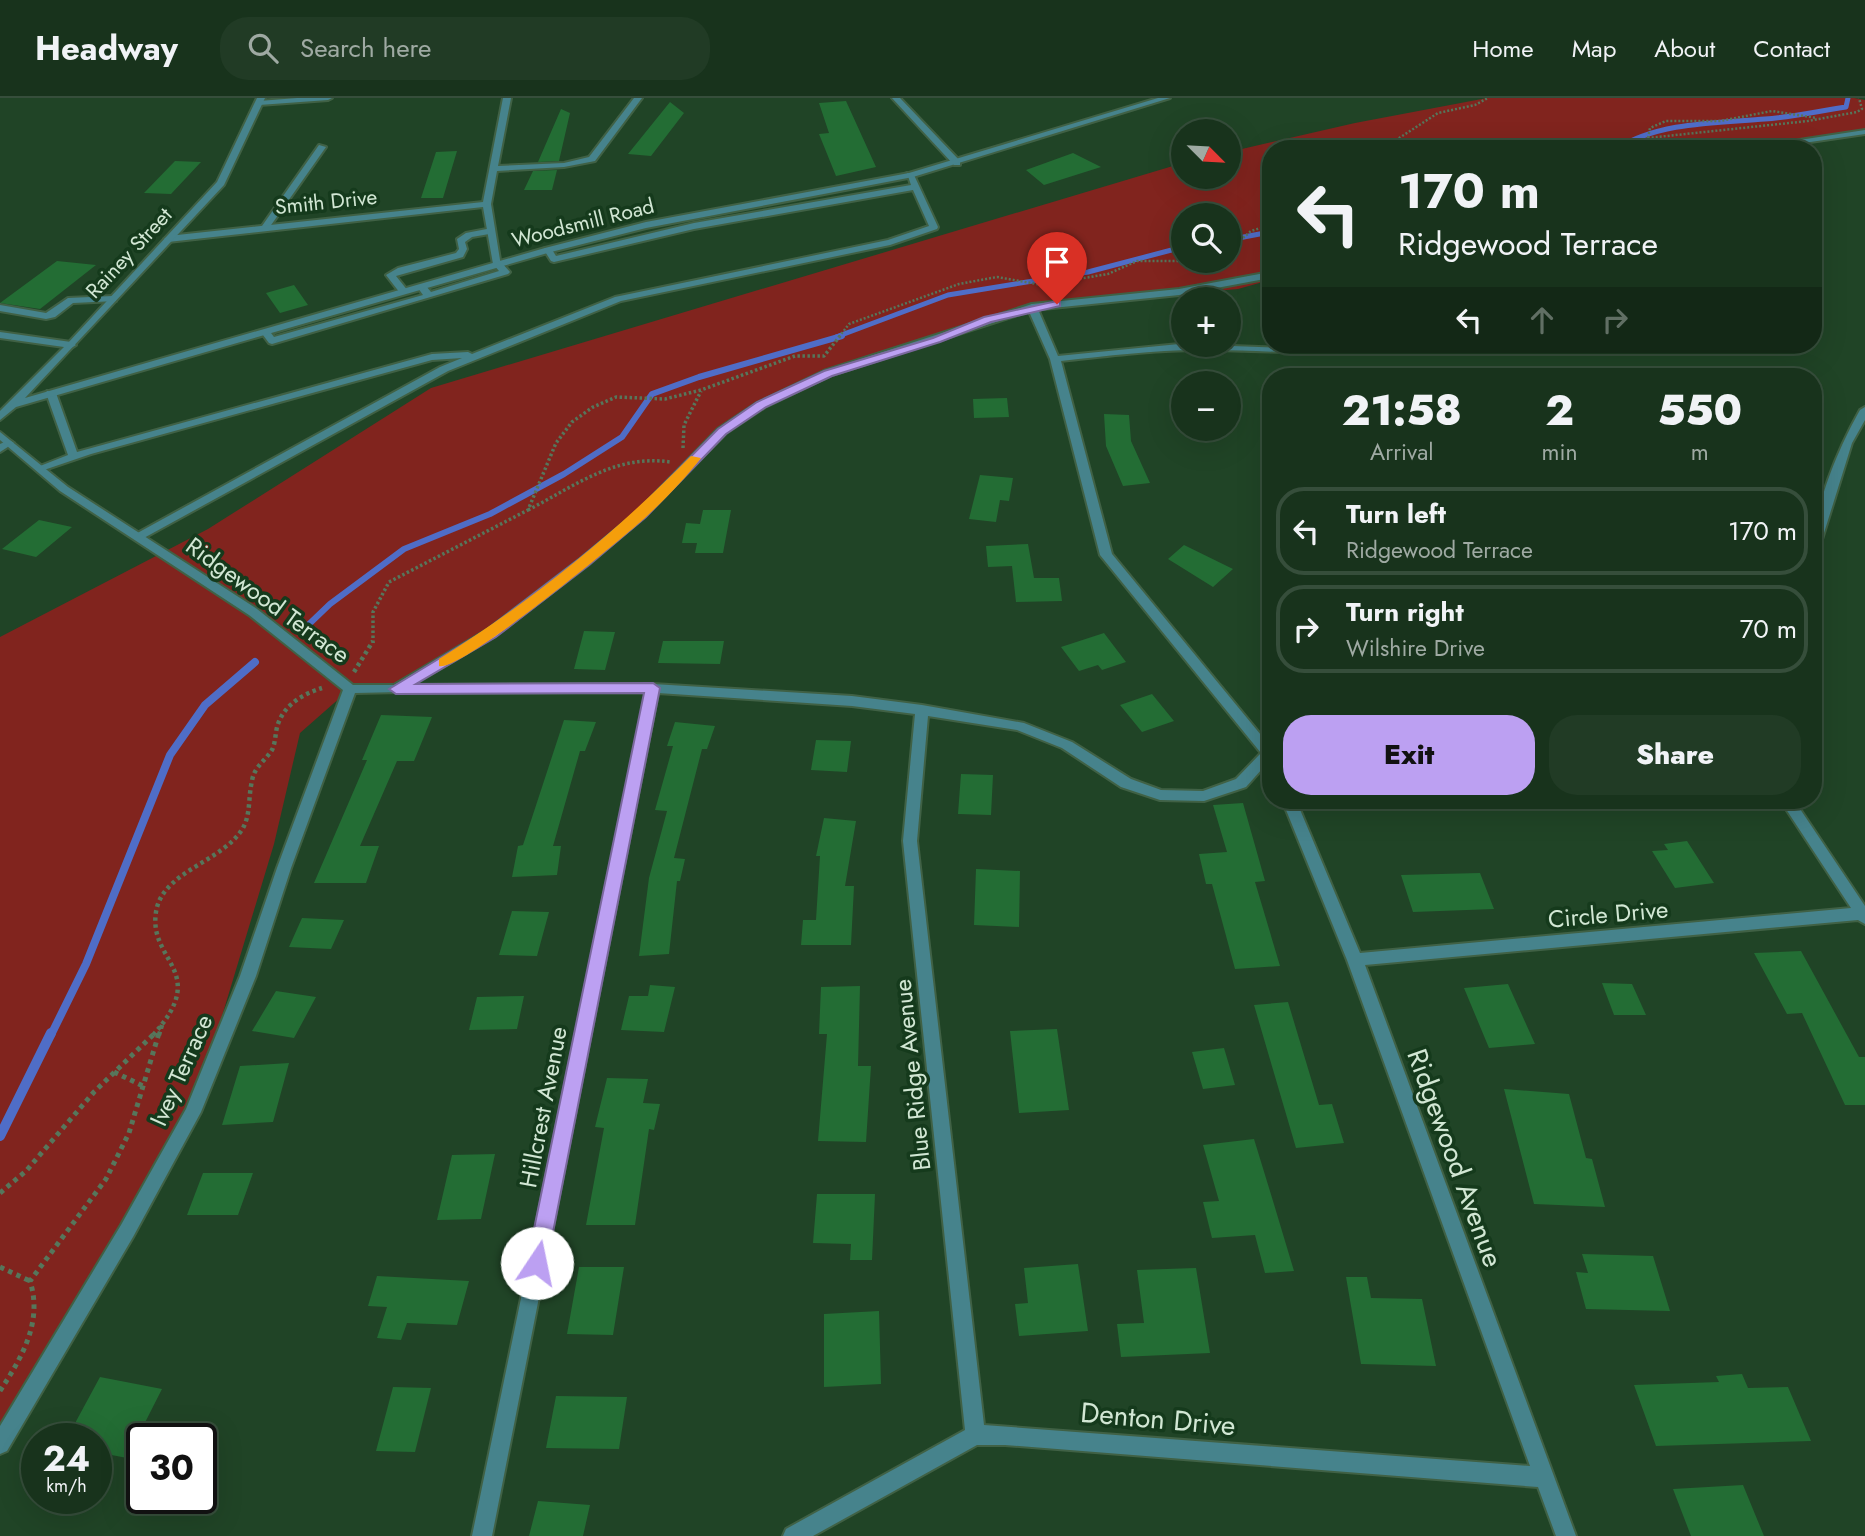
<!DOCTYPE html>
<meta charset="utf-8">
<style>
:root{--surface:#18331c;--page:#213b25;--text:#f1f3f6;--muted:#9faaa3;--line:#364e3b;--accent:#bca0f2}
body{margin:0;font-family:Jost,sans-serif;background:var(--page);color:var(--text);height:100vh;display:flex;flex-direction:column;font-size:26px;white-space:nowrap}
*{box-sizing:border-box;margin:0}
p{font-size:23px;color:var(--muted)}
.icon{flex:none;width:38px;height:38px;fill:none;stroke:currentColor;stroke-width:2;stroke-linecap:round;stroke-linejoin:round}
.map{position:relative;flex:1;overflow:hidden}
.panel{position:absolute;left:1262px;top:270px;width:560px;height:441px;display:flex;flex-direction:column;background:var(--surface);border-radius:28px;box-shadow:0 7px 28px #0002,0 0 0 2px var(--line)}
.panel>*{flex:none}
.top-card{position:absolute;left:1262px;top:42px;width:560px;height:214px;border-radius:28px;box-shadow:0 7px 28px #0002,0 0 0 2px var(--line);background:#18331c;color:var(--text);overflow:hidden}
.needle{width:46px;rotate:114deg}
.fabs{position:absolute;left:1171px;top:21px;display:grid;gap:14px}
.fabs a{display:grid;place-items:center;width:70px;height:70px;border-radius:50%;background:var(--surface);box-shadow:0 7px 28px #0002,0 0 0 2px var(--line);font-size:35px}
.speed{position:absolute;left:21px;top:1325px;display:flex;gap:14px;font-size:35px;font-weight:700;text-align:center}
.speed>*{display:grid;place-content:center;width:91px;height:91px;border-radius:50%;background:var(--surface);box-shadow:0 7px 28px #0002,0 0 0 2px var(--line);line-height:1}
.speed small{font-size:18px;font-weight:400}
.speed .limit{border:4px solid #111;border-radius:10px;background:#fff;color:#111}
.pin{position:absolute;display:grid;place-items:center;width:60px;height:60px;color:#fff;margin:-72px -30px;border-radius:50% 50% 50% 0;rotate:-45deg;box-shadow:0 0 7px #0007}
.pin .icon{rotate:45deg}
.me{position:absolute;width:77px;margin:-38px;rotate:11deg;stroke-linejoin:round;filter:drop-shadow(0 0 5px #0008)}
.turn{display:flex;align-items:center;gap:24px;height:147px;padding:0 21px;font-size:32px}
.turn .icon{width:91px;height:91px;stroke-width:2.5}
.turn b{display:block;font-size:49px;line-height:60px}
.lanes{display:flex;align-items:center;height:66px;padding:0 21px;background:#0003;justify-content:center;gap:35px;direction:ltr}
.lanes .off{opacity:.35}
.eta{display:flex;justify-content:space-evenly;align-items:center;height:119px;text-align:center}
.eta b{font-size:42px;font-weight:800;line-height:49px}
.cta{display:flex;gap:14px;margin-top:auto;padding:14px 21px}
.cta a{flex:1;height:80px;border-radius:28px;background:var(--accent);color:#111;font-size:28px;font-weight:800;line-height:80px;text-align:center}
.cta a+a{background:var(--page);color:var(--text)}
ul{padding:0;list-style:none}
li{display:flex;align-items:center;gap:21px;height:88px;margin:0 14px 10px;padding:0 7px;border:4px solid var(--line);border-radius:28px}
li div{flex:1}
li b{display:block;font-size:26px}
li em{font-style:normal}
header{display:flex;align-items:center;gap:42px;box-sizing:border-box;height:98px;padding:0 35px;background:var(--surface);border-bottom:2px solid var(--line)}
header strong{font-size:33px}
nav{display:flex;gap:38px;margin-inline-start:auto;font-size:24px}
.search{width:490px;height:63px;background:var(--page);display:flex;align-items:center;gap:18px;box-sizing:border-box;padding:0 24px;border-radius:28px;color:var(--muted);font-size:26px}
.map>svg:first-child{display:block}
.green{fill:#81241e;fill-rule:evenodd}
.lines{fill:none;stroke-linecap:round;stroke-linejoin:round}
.stream-far3{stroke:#4f6dc7;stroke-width:5}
.stream-far2{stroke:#4f6dc7;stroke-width:6}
.stream-far1{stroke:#4f6dc7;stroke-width:8}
.stream{stroke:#4f6dc7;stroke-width:10}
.building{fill:#236d34}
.service-casing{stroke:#406145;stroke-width:4}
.minor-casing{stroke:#406145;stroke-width:4}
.tertiary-casing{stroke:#406145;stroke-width:4}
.path-far3{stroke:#56765b;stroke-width:2.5;stroke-dasharray:2 2;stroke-linecap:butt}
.path-far2{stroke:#56765b;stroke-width:3.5;stroke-dasharray:2.5 2.5;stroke-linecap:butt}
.path-far1{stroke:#56765b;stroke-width:4.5;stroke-dasharray:3.5 3.5;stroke-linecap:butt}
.path{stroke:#56765b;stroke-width:5;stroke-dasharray:4.5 4.5;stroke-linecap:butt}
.service{fill:#46838c;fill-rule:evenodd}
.minor{fill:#46838c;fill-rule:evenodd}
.tertiary{fill:#46838c;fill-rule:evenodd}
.route{fill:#bca0f2;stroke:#7a689d;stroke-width:2}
.slow{fill:#f59e0b}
.labels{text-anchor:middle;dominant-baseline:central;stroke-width:7;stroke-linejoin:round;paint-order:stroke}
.far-street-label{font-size:21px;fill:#d2e7d4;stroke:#153a1c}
.street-label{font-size:24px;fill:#d2e7d4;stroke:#153a1c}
.near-street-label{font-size:28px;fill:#d2e7d4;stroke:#153a1c}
</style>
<header>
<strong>Headway</strong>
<div class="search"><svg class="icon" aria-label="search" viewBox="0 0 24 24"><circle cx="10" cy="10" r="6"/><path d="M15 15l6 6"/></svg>Search here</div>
<nav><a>Home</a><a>Map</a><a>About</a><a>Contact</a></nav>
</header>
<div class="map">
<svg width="1865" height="1438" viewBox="0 0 1865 1438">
<rect width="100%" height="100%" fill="#204426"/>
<path class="green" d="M1487,0H1854L1865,2V37L1757,51H1270V182L1238,191L1045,208L927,242L756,307L641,416L535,501L396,591H350L300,635L274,746L193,1014L0,1351V539L208,431L431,290L1183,65V79H1228L1229,54L1355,25ZM1183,117H1228V163H1183Z"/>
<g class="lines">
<path class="stream-far3" d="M1616,51C1659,24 1715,25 1765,21C1792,19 1819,13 1846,9L1848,0
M1228,142L1270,134
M836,239L948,197L1088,174L1183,149"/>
<path class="stream-far2" d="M305,530L330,506L404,451L490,416L564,376L622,339L652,296L699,279L842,238"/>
<path class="stream-far1" d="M51,937L86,866L170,657L205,607L255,564"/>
<path class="stream" d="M0,1038L51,935"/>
</g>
<path class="building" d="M846,3L876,69L836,78L819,36L829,35L819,5Z
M670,4L684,15L651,58L628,56Z
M561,11L570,15L559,63L538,64Z
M457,53L443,100H421L436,54Z
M1073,55L1101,69L1044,87L1026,72Z
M175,63L201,64L171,96L144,95Z
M557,72L552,92H524L533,73Z
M57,163L96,167L40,211L0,205Z
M294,187L308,207L280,215L266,195Z
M1007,300L1009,319L974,320L973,301Z
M1104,316L1129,317L1131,343L1150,385L1123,388L1106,348Z
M980,377L1013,380L1009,403L1000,402L996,424L969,421Z
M703,412H731L723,455H695L697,445H682L686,425L700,426Z
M39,422L72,429L36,459L2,451Z
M1028,446L1034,480H1059L1062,503L1016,504L1012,468L988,469L986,448Z
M1184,447L1233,471L1213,489L1168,461Z
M584,533L615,534L605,572L574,571Z
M1104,535L1126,564L1102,572L1098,567L1079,573L1061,549Z
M663,543H724L720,566L658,565Z
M1152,596L1174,623L1142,634L1120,607Z
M381,617L432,619L414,663H397L360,748H379L366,785H314L367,662H362Z
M564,622L596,624L585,653H580L553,748H561L557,777L512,779L518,748L523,747Z
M675,624L715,628L707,651H702L674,760L685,761L680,783H677L669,856L639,858L649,780L667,713L655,712L673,648H667Z
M816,642L851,643L847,674L811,672Z
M961,676L993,677L991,717L958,716Z
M1243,705L1265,783L1255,784L1280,868L1235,871L1212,786H1206L1199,756L1227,754L1213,707Z
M824,720L856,723L845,788H854L851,847H801L803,822H816L820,758H816Z
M1687,743L1714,785L1675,790L1652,753L1668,752L1664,746Z
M976,771L1020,773L1019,829L974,827Z
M1480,775L1494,811L1413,814L1401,777Z
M512,813L549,814L537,858L499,857Z
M302,820L344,822L331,851L289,849Z
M1801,853L1859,959H1865V1007H1845L1802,915L1787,916L1754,855Z
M1602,885L1632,886L1646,917H1614Z
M1508,886L1535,946L1489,950L1464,890Z
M650,887L675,889L664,934L621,932L629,898H648Z
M860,888L858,968H871L866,1044L818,1043L827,936H819L821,889Z
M276,893L316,899L294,940L252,933Z
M524,898L517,931L469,932L477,899Z
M1288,904L1319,1007L1332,1006L1344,1045L1296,1050L1254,907Z
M1057,931L1069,1012L1019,1015L1010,933Z
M1224,950L1235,987L1203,991L1192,954Z
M289,965L273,1024L222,1027L240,968Z
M607,980L648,981L643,1005L660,1006L654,1032L649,1031L635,1127H586L604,1030L595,1029Z
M1504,991L1569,996L1586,1060L1592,1061L1605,1109L1534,1106Z
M1254,1041L1273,1103L1294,1173L1265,1175L1255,1137L1212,1140L1203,1104L1219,1103L1203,1047Z
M495,1056L481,1121L437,1122L452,1057Z
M203,1075H253L238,1117H187Z
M817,1096H875L872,1162H850L851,1146L813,1145Z
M1582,1156L1653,1158L1670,1213L1586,1211L1576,1174L1588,1175Z
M1078,1166L1088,1233L1019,1238L1015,1206L1028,1205L1024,1170Z
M579,1169H624L613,1237L567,1236Z
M1196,1170L1210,1255L1121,1259L1117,1226L1144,1225L1137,1172Z
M377,1178L469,1183L457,1227L407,1225L401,1242L377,1240L387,1209L368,1208Z
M1346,1179H1367L1371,1200L1422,1201L1436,1268L1361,1266Z
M879,1213L881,1286L824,1289V1216Z
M1742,1276L1748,1290L1788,1289L1811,1343L1656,1348L1634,1287L1719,1284L1716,1278Z
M100,1279L162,1291L127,1360L96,1354V1340H67Z
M393,1289L431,1290L415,1354L376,1353Z
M556,1298L627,1299L619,1351L546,1350Z
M1743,1387L1764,1438H1691L1673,1391Z
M538,1403L590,1407L583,1438H529Z"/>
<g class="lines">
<defs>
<path id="service" d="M297,0H332L328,2L259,7L255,5L259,3Z
M319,47L326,49L269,130H263L262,128Z
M907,75L914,77L938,129L937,131L890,147L621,203L448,273L142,441L138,442L132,438L440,269L462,260L432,262L91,356L44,372H36L35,370L68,357L46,295L47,293L56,295L77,354L432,256L468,254L472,256L615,199L888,142L929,128L913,92L694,131L554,164L551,163L544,152L545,150H551L556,158L694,125L911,87Z
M492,130L495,131V135L472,139L465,144L467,151L463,159L396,178L408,193L406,195H400L386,177L398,170L456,155L459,151L457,141L466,135Z
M495,164H501L510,174L508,176L272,246L269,245L260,233L268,231L274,239L423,197L418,190L420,188H426L431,194L499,173L493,166Z
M113,198L116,199V203L73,205L55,219L46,221L0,213V207L46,215L68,200Z
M9,342L14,345L0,354V346Z"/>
<path id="minor" d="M503,0H511L498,68L564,65L589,59L634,0H642L595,63L564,69L497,73L491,106L501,168L493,166L483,109L168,144L164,141L168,138L483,104Z
M892,0H900L960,63V67H954Z
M1032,206L1037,209L1058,258L1179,246L1311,251L1407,247L1402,250C1334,261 1268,251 1199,252C1153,252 1107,258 1061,263L1112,456L1270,648V662L1246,689L1204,703L1160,702L1121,689L1062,650L1017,632L928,618L917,743L984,1327L1530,1368L1347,862L1282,702H1296L1360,855L1851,810L1780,702H1794L1865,808V826L1858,822L1365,867L1576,1438H1556L1538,1389L1005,1347H977L813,1438H783L786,1431L965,1332L903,743L915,616L852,608L658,595L492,1438H472L646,594L396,595L390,591L396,587L653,586L852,598L922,607L1024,625L1072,644L1131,681L1161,692L1203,693L1236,681L1261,655L1100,457L1050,261L1027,209Z
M0,234L71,244L76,247L71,250L0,240Z
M1865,309V322L1852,345L1819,451L1813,455C1813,410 1838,351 1860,312Z"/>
<path id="tertiary" d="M257,0H265L224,87L25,300L545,150L646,124L909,75L1158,0H1170L913,79L646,130L551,154L16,309L0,322V313L68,245L217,84Z
M1865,32V36L1763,51H1740Z
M1270,174V180L1179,197L1033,212L832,277L765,309L726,335L645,418L588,467L495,538L401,594L355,595L291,770L256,878L201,1014L133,1139L7,1353L0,1356V1328L121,1127L186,1011L240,878L277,770L343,592L249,517L60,393L0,342V334L68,389L257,511L353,587H394L487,532L580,461L637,414L718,331L757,305L824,273L1032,206L1179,191Z"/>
</defs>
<use href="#service" class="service-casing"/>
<use href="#minor" class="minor-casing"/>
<use href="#tertiary" class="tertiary-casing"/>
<path class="path-far3" d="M1648,40L1650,30L1666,23H1720L1772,13L1817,20
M1382,51L1438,15L1475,7L1488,0
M1631,51L1648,40L1808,23L1857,14L1862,11L1859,0
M1228,153L1251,133L1270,127
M839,239L849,226L959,186L997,179L1042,187L1108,176L1137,163H1199"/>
<path class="path-far2" d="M683,350L684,327L701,293
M528,412C575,388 615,356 670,364
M373,545V514L389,484L528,412L556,345L572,324L593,309L616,299L665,301L701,292L795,258H824L840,238"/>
<path class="path-far1" d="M354,574L373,543
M153,937C211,873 148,864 156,814C162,773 223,764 243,730C251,715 248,699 252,683C254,669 265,663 272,652C276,644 275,634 278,626C285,606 303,596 322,590
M159,937L162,927"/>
<path class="path" d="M114,974L143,988
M0,1095L26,1073L94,994L155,935
M0,1169L30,1183
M0,1293C22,1259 43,1224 30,1183L106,1081L129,1035L159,935"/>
<use href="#service" class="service"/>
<use href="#minor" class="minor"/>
<use href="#tertiary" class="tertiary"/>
</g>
<path class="route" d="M1057,203L1060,204V208L991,224L940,244L832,278L766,309L726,336L646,419L589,467L496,539L416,586L653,585L660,590L547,1165L544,1172L537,1175L530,1172L527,1165L644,595L396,596L389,591L486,532L579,461L636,414L718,331L757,304L824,273L933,240L984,219Z"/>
<path class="slow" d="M691,358L701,360C685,381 665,401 646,419C622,441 461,574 439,568V561C531,504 615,435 691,358Z"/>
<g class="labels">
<g class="far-street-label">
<text transform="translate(326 104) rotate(-6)">Smith Drive</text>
<text transform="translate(583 125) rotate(-14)">Woodsmill Road</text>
<text transform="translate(129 155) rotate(-47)">Rainey Street</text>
</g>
<g class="street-label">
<text transform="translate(268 502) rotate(36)">Ridgewood Terrace</text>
<text transform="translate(1608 816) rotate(-5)">Circle Drive</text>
<text transform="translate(181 972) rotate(-66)">Ivey Terrace</text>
<text transform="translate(912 977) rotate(-96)">Blue Ridge Avenue</text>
<text transform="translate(543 1009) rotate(-79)">Hillcrest Avenue</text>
</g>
<g class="near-street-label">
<text transform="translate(1455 1060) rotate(70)">Ridgewood Avenue</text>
<text transform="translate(1158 1321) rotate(5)">Denton Drive</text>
</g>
</g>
</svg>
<div class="fabs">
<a><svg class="needle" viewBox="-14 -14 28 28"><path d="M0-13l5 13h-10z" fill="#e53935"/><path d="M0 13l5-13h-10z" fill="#9faaa3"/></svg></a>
<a><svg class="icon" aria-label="search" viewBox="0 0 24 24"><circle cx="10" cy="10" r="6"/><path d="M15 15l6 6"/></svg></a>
<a>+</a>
<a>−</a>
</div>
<div class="speed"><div>24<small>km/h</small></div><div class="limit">30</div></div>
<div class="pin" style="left:1057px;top:206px;background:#d93025"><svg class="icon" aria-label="arrive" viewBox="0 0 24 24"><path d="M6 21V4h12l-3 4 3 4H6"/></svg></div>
<svg class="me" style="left:537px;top:1165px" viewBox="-20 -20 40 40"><circle r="19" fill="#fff"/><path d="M0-13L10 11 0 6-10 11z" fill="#bca0f2"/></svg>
<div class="top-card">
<div class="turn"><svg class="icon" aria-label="left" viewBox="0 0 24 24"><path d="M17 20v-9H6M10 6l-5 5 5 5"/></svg><div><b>170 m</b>Ridgewood Terrace</div></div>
<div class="lanes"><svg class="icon" aria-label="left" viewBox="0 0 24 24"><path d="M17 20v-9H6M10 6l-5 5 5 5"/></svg><svg class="icon off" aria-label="ahead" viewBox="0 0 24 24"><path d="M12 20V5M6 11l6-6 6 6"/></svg><svg class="icon off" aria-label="right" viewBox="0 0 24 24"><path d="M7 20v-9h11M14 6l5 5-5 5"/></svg></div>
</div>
<section class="panel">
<div class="eta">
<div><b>21:58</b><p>Arrival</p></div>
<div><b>2</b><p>min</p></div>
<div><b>550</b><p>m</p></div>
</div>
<ul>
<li><svg class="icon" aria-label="left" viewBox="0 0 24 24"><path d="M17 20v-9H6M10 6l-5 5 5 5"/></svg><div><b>Turn left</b><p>Ridgewood Terrace</p></div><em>170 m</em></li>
<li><svg class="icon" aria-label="right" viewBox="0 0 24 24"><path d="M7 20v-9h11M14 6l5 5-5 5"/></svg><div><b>Turn right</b><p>Wilshire Drive</p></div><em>70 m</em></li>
</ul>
<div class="cta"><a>Exit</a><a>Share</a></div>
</section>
</div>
